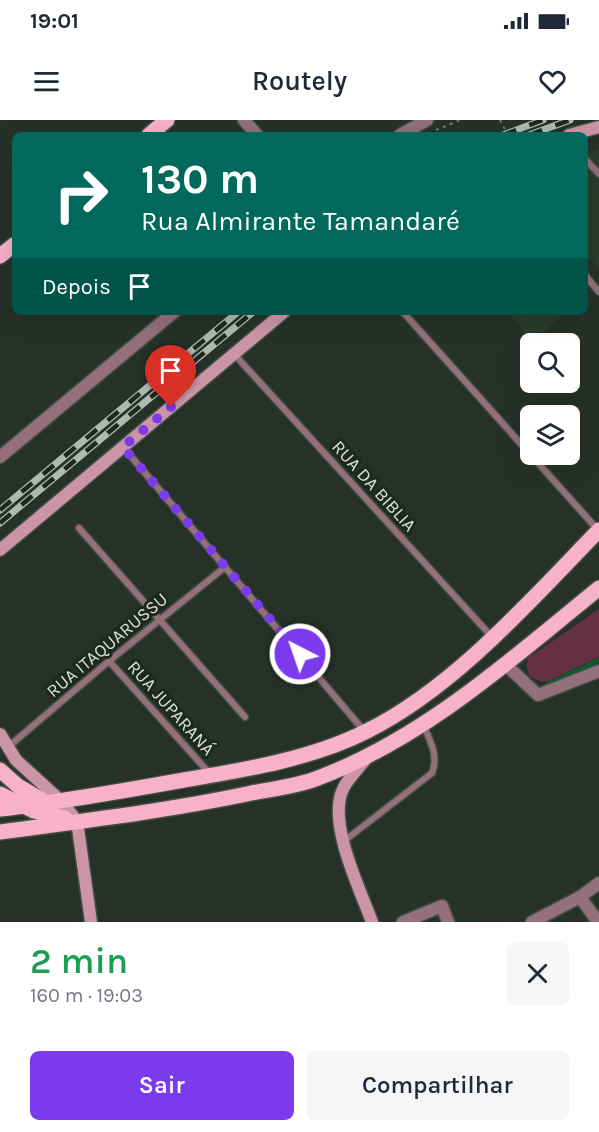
<!DOCTYPE html>
<html lang="pt">
<meta charset="utf-8">
<style>
:root{--surface:#fff;--page:#f6f6f7;--text:#1f2937;--muted:#747a83;--accent:#7c3aed}
body{margin:0;font-family:Karla,sans-serif;background:var(--page);color:var(--text);height:100vh;display:flex;flex-direction:column;font-size:22px;white-space:nowrap}
*{box-sizing:border-box;margin:0}
p{font-size:20px;color:var(--muted)}
.icon{flex:none;width:33px;height:33px;fill:none;stroke:currentColor;stroke-width:2;stroke-linecap:round;stroke-linejoin:round}
.map{position:relative;height:802px;overflow:hidden}
.sheet{display:flex;flex-direction:column;background:var(--surface);flex:1}
.sheet>*{flex:none}
.guide{position:absolute;left:12px;top:12px;width:576px;height:183px;border-radius:9px;box-shadow:0 6px 24px #0002;background:#00695c;color:#fff;overflow:hidden}
.buttons{position:absolute;left:520px;top:213px;display:grid;gap:12px}
.buttons a{display:grid;place-items:center;width:60px;height:60px;border-radius:9px;background:var(--surface);box-shadow:0 6px 24px #0002;font-size:30px}
.pin{position:absolute;display:grid;place-items:center;width:51px;height:51px;color:#fff;margin:-62px -26px;border-radius:50% 50% 50% 0;rotate:-45deg;box-shadow:0 0 6px #0007}
.pin .icon{rotate:45deg}
.me{position:absolute;width:66px;margin:-33px;rotate:319deg;stroke-linejoin:round;filter:drop-shadow(0 0 4px #0008)}
.turn{display:flex;align-items:center;gap:21px;height:126px;padding:0 30px;font-size:27px}
.turn .icon{width:78px;height:78px;stroke-width:2.5}
.turn b{display:block;font-size:42px;line-height:51px}
.then{display:flex;align-items:center;height:57px;padding:0 30px;background:#0003;gap:12px;font-size:22px}
.round{display:grid;place-items:center;flex:none;width:63px;height:63px;border-radius:9px;background:var(--page)}
.headline{display:flex;align-items:center;justify-content:space-between;height:102px;padding:0 30px}
h1{font-size:36px;font-weight:600;line-height:45px;color:#1e9e55}
.primary-button{display:flex;gap:12px;margin-top:auto;padding:12px 30px}
.primary-button a{flex:1;height:69px;border-radius:9px;background:var(--accent);color:#fff;font-size:24px;font-weight:600;line-height:69px;text-align:center}
.primary-button a+a{background:var(--page);color:var(--text)}
.status{display:flex;justify-content:space-between;align-items:center;height:42px;padding:0 30px;background:var(--surface);direction:ltr}
.status svg{height:16px;fill:currentColor}
header{display:flex;justify-content:space-between;align-items:center;height:78px;padding:0 30px;background:var(--surface);font-size:27px;font-weight:600}
.map>svg:first-child{display:block}
.built{fill:#2a3c2e}
.green{fill:#652f44}
.lines{fill:none;stroke-linecap:round;stroke-linejoin:round}
.stream{stroke:#0c5a2d;stroke-width:4.5}
.service-casing{stroke:#434e45;stroke-width:9}
.minor-casing{stroke:#434e45;stroke-width:15}
.secondary-casing{stroke:#434e45;stroke-width:15}
.primary-casing{stroke:#434e45;stroke-width:18}
.path{stroke:#717a73;stroke-width:2;stroke-dasharray:3 4.5;stroke-linecap:butt}
.service{stroke:#93707b;stroke-width:6}
.minor{stroke:#93707b;stroke-width:12}
.secondary{stroke:#cb95a7;stroke-width:12}
.primary{stroke:#f7b1c8;stroke-width:15}
.rail-casing{stroke:#b0b8b2;stroke-width:7}
.rail{stroke:#1d281f;stroke-width:4.5;stroke-dasharray:14;stroke-linecap:butt}
.path-bridge{stroke:#717a73;stroke-width:2;stroke-dasharray:3 4.5;stroke-linecap:butt}
.route{stroke:#7c3aed;stroke-width:10;stroke-dasharray:0 18}
.labels{text-anchor:middle;dominant-baseline:central;stroke-width:6;stroke-linejoin:round;paint-order:stroke}
.street-label{font-size:18px;fill:#d9e0db;stroke:#1d281f}
</style>
<div class="status"><b>19:01</b><svg viewBox="0 0 49 12"><path d="M0 12V9h3v3zM5 12V6h3v6zM10 12V3h3v9zM15 12V0h3v12zM26 1h20v11H26zM47 4h2v5h-2z"/></svg></div>
<header><svg class="icon" aria-label="menu" viewBox="0 0 24 24"><path d="M4 6h16M4 12h16M4 18h16"/></svg>Routely<svg class="icon" aria-label="heart" viewBox="0 0 24 24"><path d="M12 20l-8-8c-3-5 5-10 8-4 3-6 11-1 8 4z"/></svg></header>
<div class="map">
<svg width="599" height="802" viewBox="0 0 599 802">
<rect width="100%" height="100%" fill="#263229"/>
<path class="built" d="M599,28V150L585,133V33Z
M507,192H566L533,222Z"/>
<path class="green" d="M599,489V537L548,561C533,563 523,553 528,538Z"/>
<g class="lines">
<path class="stream" d="M548,564L599,540"/>
<defs>
<path id="service" d="M585,39L599,54
M585,155L599,172
M403,192L598,410
M234,234L492,517
M123,327L365,612
M79,408L245,597
M109,541L211,655
M8,627L109,541L225,447
M344,721L432,653C439,635 430,621 423,604"/>
<path id="minor" d="M244,0L257,15
M400,15L427,0
M0,337L174,192
M505,544L538,575L599,551
M580,777L598,802
M403,802L442,786L448,802
M532,802L580,777L599,763"/>
<path id="secondary" d="M569,15L599,7
M0,430L284,192
M0,614L16,640L61,681L77,701L91,802
M368,636C360,647 348,658 343,669C327,702 360,769 372,802"/>
<path id="primary" d="M149,15L167,0
M0,136L15,124
M0,650L18,666L47,683
M0,674L34,691L65,698
M0,689C62,682 123,671 184,660C244,650 312,639 367,611C454,568 532,479 599,410
M0,712C82,701 166,691 247,674C270,669 296,667 318,658C424,618 512,539 599,468"/>
</defs>
<use href="#service" class="service-casing"/>
<use href="#minor" class="minor-casing"/>
<use href="#secondary" class="secondary-casing"/>
<use href="#primary" class="primary-casing"/>
<path class="path" d="M436,10L460,0"/>
<use href="#service" class="service"/>
<use href="#minor" class="minor"/>
<use href="#secondary" class="secondary"/>
<use href="#primary" class="primary"/>
<defs>
<path id="rail" d="M503,15L543,0
M529,15L570,0
M0,390L238,192
M0,403L253,192"/>
</defs>
<use href="#rail" class="rail-casing"/>
<use href="#rail" class="rail"/>
<path class="path-bridge" d="M500,0L508,15"/>
</g>
<g class="lines">
<path class="route" d="M171,287L123,327L300,534"/>
</g>
<g class="labels">
<g class="street-label">
<text transform="translate(374 366) rotate(48)">RUA DA BIBLIA</text>
<text transform="translate(107 525) rotate(-40)">RUA ITAQUARUSSU</text>
<text transform="translate(171 588) rotate(48)">RUA JUPARANÁ</text>
</g>
</g>
</svg>
<div class="buttons">
<a><svg class="icon" aria-label="search" viewBox="0 0 24 24"><circle cx="10" cy="10" r="6"/><path d="M15 15l6 6"/></svg></a>
<a><svg class="icon" aria-label="layers" viewBox="0 0 24 24"><path d="M12 4l9 5-9 5-9-5zM3 14l9 5 9-5"/></svg></a>
</div>
<div class="pin" style="left:171px;top:287px;background:#d93025"><svg class="icon" aria-label="arrive" viewBox="0 0 24 24"><path d="M6 21V4h12l-3 4 3 4H6"/></svg></div>
<svg class="me" style="left:300px;top:534px" viewBox="-20 -20 40 40"><circle r="17" fill="#7c3aed" stroke="#fff" stroke-width="3"/><path d="M0-11L8 9 0 5-8 9z" fill="#fff"/></svg>
<div class="guide">
<div class="turn"><svg class="icon" aria-label="right" viewBox="0 0 24 24"><path d="M7 20v-9h11M14 6l5 5-5 5"/></svg><div><b>130 m</b>Rua Almirante Tamandaré</div></div>
<div class="then">Depois<svg class="icon" aria-label="arrive" viewBox="0 0 24 24"><path d="M6 21V4h12l-3 4 3 4H6"/></svg></div>
</div>
</div>
<section class="sheet">
<div class="headline"><div><h1>2 min</h1><p>160 m · 19:03</p></div><a class="round"><svg class="icon" aria-label="close" viewBox="0 0 24 24"><path d="M6 6l12 12M18 6L6 18"/></svg></a></div>
<div class="primary-button"><a>Sair</a><a>Compartilhar</a></div>
</section>
